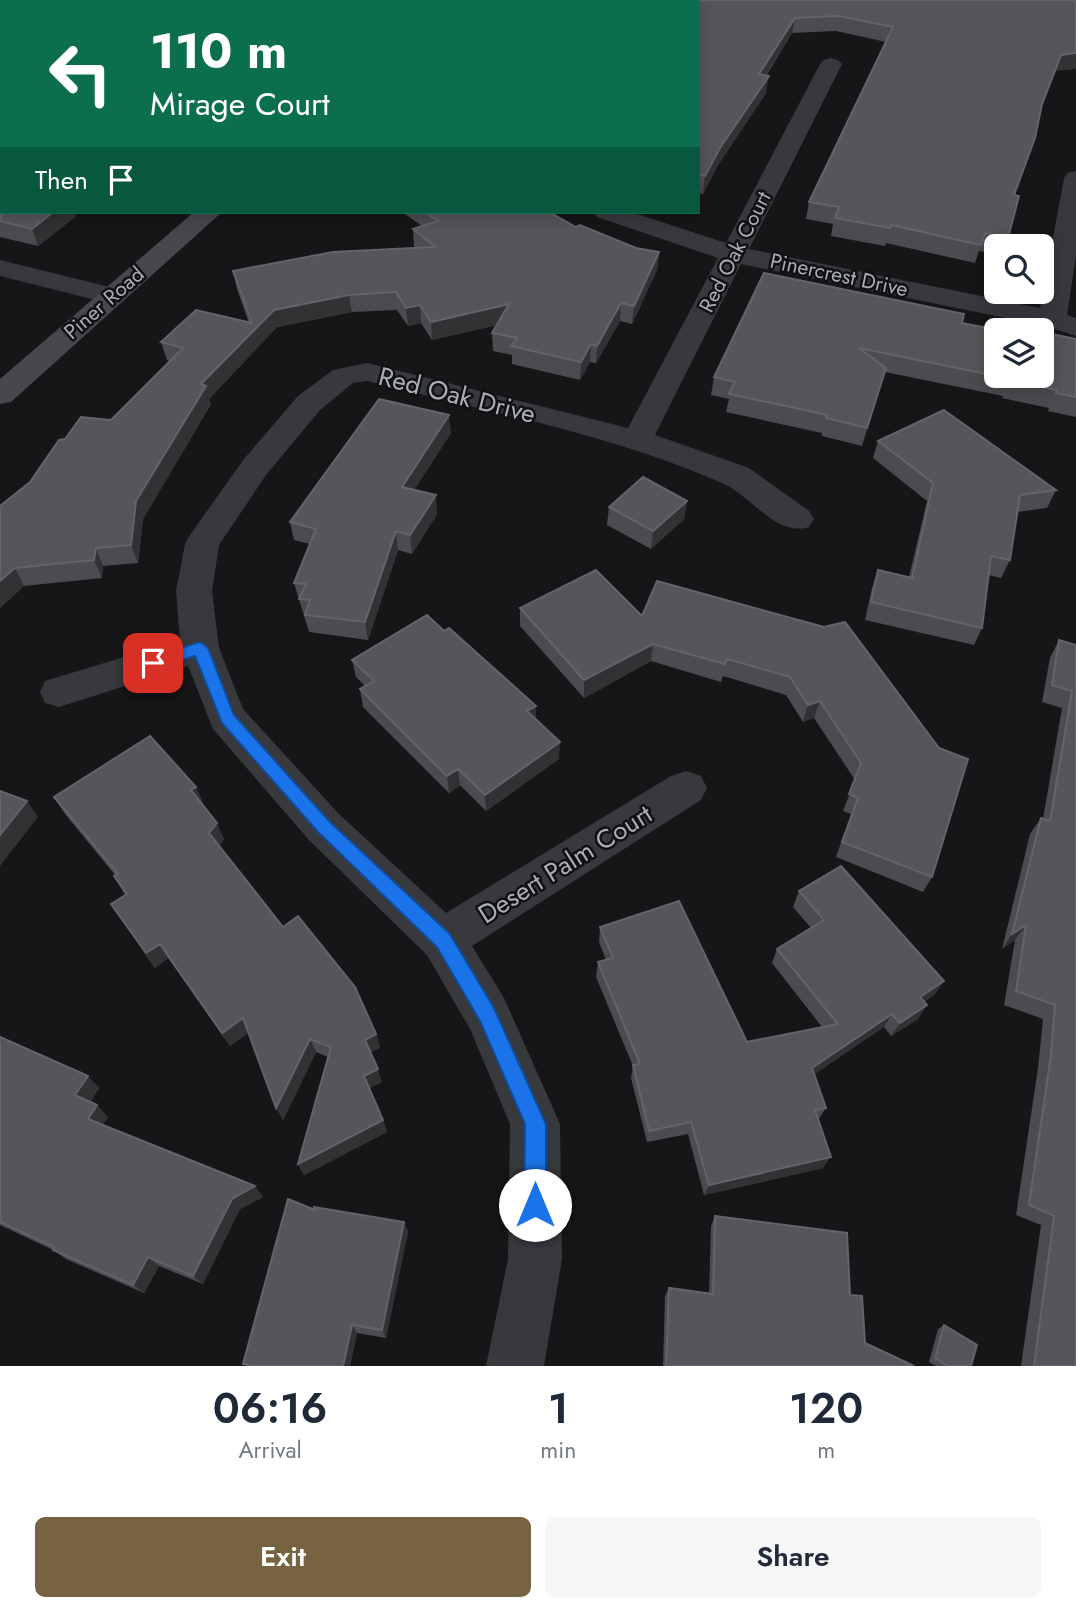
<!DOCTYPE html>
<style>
:root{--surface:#fff;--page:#f6f6f7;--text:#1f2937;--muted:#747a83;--accent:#75643f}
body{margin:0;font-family:Jost,sans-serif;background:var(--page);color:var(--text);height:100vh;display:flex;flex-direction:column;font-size:26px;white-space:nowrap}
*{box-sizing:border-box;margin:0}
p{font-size:23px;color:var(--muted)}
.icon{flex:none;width:38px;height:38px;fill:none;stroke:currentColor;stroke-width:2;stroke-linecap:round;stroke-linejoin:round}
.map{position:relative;height:1366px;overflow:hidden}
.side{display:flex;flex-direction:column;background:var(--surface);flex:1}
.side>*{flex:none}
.banner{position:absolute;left:0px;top:0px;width:700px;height:214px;box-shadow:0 4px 18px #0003;background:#0b6e4f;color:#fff;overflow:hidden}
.fabs{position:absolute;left:984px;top:234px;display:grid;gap:14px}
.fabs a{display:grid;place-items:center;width:70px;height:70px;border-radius:10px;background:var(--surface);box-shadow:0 4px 18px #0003;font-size:35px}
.pin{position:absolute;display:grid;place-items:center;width:60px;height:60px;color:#fff;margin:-30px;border-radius:14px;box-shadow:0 4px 10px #0006}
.me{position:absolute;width:77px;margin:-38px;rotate:0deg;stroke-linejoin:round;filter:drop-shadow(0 0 5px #0008)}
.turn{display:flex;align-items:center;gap:24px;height:147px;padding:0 35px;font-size:32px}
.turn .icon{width:91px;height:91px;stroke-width:2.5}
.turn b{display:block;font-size:49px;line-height:60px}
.then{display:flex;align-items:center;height:66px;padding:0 35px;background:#0003;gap:14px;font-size:26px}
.eta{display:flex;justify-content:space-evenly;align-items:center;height:119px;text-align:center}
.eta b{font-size:42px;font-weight:600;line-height:49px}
.primary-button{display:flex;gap:14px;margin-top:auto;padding:14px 35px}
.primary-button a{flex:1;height:80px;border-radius:10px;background:var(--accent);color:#fff;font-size:28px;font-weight:600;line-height:80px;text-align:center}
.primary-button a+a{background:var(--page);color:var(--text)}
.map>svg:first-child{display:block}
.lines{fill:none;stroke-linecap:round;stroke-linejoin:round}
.street{fill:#38393d;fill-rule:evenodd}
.secondary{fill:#46484c;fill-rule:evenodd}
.wall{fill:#4b4b50}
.shaded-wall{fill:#323235}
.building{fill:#55565b;stroke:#636469;stroke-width:2}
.route{fill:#1a73e8;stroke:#114b97;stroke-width:2}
.labels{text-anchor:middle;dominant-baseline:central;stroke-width:5;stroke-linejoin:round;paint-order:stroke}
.far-street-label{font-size:21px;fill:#aaaeb7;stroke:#111113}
.street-label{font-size:26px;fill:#aaaeb7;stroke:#111113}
</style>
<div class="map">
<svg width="1076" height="1366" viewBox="0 0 1076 1366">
<rect width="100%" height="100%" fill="#161618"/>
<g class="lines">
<path class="street" d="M831,58L838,60L842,64L749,249L1040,308L1064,178L1067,173L1076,171V256L1067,315L1076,318V336L1045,326L741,264L655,435L749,468L809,511L814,519L809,527C775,537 751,495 722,483C610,434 485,411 367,381L353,383L320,410L266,475L219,545L212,591L219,648L243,709L339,814L446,913L671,776L686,771L701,776L707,788L701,800L472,946L504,998L560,1124L562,1259L544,1366H486L508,1259L510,1124L470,1029L427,955L309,840L213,729L188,666L59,707L45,703L40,692L45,681L180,640L176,591L185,544L190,535L244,459L298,396L333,370L367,363L628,428L718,258L597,217L593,212H631L726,243L820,64L824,60Z
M0,260L122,290L126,296L122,302L112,304L0,276Z"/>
<path class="secondary" d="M443,0H463L441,2Z
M194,212H222L11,402L0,404V379Z"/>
</g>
<path class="wall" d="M638,0H1076L1056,71L1041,109L1014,195L1008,238L1005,247H996V254L979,251L975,263L886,243L885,246L831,236L833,224L806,219L809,202L886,42L836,31L792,33L766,76V93L718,165L703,194L698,193V2H643Z
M0,183L76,216L38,246L0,237Z
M402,212H549L576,227L636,248L659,252L657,270L632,324L620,321L596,363L590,362L580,380L512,364V355L493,351L492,333L497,325L432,340L421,323L408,326L397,310L352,312L277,327L209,399L211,404L143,519L138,563L103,566L102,578L24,586L0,608V506L30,482L65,439L111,420L170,361L167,360L161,342L249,323L237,289L233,271L416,248L414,247L413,229L422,226Z
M962,323L996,331V376H1041L1076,339V417L1048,411L1049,408L1002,398L1003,396L885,372L862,446L822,436V433L726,412L729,399L711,395L714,377Z
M451,433L414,490L437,514L412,554L398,550L368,640L309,632L294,583L310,544L294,540L290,522Z
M878,441L1056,490L1047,508L1017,512L1010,560L1001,578L988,575L982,628L974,645L865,620L872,588L878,570L909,577L927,501L873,458Z
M687,501L684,519L651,549L607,525L609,507Z
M520,608L824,627L932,877L923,892L836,857L851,814L843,811L855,780L814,718L803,722L786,695L723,676L721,682L651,661L584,698L520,626Z
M1059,640L1076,645V1366H1021L1041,1225L1016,1215L1038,1068L1043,1019L1004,1005L1015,940L1002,949L1030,834L1041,818L1043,819L1062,708L1042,702L1050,658Z
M352,660L536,720L559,759L486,811L460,785L449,793L363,707L360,689L365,686L356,677Z
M196,787L203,803L202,804L224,839L219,846L283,927L376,1034L380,1048L370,1052L382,1082L369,1088L383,1120L387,1132L304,1175L298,1164L328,1057L316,1052L283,1120L248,1033L230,1046L168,958L155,968L111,904L125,895L114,876L115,875L65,814L54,797Z
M799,891L944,981L934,995L924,1002L918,1019L891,1036L884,1027L814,1074L826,1108L818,1120L823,1168L704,1195L688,1134L647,1142L631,1078L633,1066L596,977L598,962L606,960L599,942L600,927L747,1042L822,1027L772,963L777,949L811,928L793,907Z
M0,1037L99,1088L90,1102L108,1117L102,1125L263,1197L240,1209L203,1284L159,1266L144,1293L66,1259L53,1250L0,1225Z
M315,1210L404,1222L408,1232L386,1338L357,1333L350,1366H246L243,1364Z
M715,1216L850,1295L865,1343L914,1366H663L665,1296L669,1288L709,1293L711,1226Z
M944,1325L971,1366H936L929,1362L938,1329Z"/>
<path class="shaded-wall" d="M573,0H587L586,2H571Z
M795,18L792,33L756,90L759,74Z
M1076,53V69L1056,71L1036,121L1061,55Z
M769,76L766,93L718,165L703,194L705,176L720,148Z
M2,155V177L0,178V156Z
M53,212H75L76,216L38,246L32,229Z
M659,252L657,270L632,324L634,306Z
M349,295L352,312L277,327L209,399L211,404L143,519L138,563L131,545L136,501L201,384L274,310Z
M621,303L620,321L596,363L597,346Z
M509,304V322L432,340L431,322Z
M420,305L421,323L408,326L406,308Z
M591,344L590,362L580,380L581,362Z
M886,368L881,386L862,446L867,428Z
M449,415L451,433L404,505L402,487Z
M436,495L437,514L412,554L410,535Z
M687,501L684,519L651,549L653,531Z
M396,531L398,550L368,640L365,622Z
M96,548L103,566L102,578L94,560Z
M15,568L24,586L0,608V581Z
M653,644L651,661L584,698V680Z
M820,701L814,718L803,722L808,705Z
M536,706V724L527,711Z
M560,742L559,759L486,811L485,795Z
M458,769L460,785L449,793L447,776Z
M196,787L203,803L198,806L191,790Z
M27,801L38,817L0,866V835Z
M217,823L224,839L216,849L209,833Z
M1026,925L1015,940L1002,949L1012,934Z
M160,944L168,958L155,968L146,953Z
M944,981L934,995L911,1011L920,997Z
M927,1005L918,1019L891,1036L900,1023Z
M892,1014L884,1027L805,1081L812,1068Z
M243,1018L250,1032L230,1046L222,1033Z
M376,1034L380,1048L369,1053L365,1040Z
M310,1039L316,1052L283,1120L276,1108Z
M378,1069L382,1082L368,1089L364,1076Z
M88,1076L99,1088L86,1108L75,1095Z
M97,1105L108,1117L99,1131L88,1119Z
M383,1120L387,1132L304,1175L298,1164Z
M831,1157L823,1168L704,1195L709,1185Z
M255,1186L263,1197L240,1209L203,1284L193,1276L232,1199Z
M404,1222L408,1232L386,1338L382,1330Z
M148,1257L159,1266L144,1293L133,1285Z
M352,1325L357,1333L350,1366H343Z"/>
<path class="building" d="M0,0H347L345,2H2V155L0,156Z
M519,0H573L571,2H517Z
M674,0H1076V53L1061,55L1042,104L1035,138L1014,195L1019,196L1008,238L985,233L981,245L891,225L890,228L835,218L839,207L809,202L893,27L839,16L795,18L759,74L769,76L720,148L705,176L698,175V2H673Z
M0,183L2,184V212H53L32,229L0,221Z
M425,212H549L576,227L580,225L636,248L659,252L634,306L621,303L597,346L591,344L581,362L511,346L517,338L492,333L509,304L431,322L420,305L406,308L396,292L349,295L274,310L201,384L206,386L136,501L131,545L96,548L94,560L15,568L0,581V506L30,482L59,440L65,439L81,417L111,420L183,348L161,342L196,310L252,323L233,271L333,252L435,247L413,229L438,221Z
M764,273L964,314L962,323L1003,331H996V376L859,348L886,368L867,428L826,418L827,415L729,394L735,382L714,377Z
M1042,332L1076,339V397L1056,393L1057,390L1009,380L1011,379L999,376H1041Z
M379,399L449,415L402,487L436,495L410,535L396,531L365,622L305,615L310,600L299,599L306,584L294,583L316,529L290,522Z
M944,410L1056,490L1020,495L1010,560L991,556L982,628L871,602L878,570L912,578L933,483L878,441Z
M643,477L687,501L653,531L609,507Z
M596,570L642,616L657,581L824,627L845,622L939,748L968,759L932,877L842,842L858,798L849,794L861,763L820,701L808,705L790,677L727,659L725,664L653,644L584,680L520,608Z
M427,615L444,631L449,628L536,706L527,711L560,742L485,795L458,769L447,776L360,689L374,681L352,660Z
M1059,640L1076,645V1366H1034L1054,1216L1029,1205L1051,1055L1055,1005L1016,991L1026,925L1012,934L1041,818L1050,821L1072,691L1052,685Z
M150,736L196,787L191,790L217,823L209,833L283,927L298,916L355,987L376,1034L365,1040L378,1069L364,1076L383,1120L298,1164L331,1047L310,1039L276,1108L243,1018L222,1033L160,944L146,953L111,904L127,894L114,876L118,874L54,797Z
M0,791L27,801L0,835Z
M841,866L944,981L920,997L927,1005L900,1023L892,1014L812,1068L826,1108L815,1110L831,1157L709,1185L691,1122L649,1131L633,1065L640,1064L598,962L613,958L600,927L679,901L747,1042L838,1024L777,949L824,920L799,891Z
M0,1037L88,1076L75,1095L97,1105L88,1119L255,1186L232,1199L193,1276L148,1257L133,1285L53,1250L54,1247L0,1222Z
M288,1199L315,1210L314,1207L404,1222L382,1330L352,1325L343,1366H254L243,1364Z
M715,1216L847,1233L850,1295L862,1296L865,1343L914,1366H666L669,1288L713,1294Z
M944,1325L977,1345L971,1366H948L935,1358Z"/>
<path class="route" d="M200,642L208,648L234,715L330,822L450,934L494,1008L546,1124V1205L543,1213L535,1216L527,1213L524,1205L525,1124L480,1021L437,947L318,832L222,723L195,656L153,669L145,663L148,658Z"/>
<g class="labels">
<g class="far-street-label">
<text transform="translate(735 252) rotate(-63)">Red Oak Court</text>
<text transform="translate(839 275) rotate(12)">Pinercrest Drive</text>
<text transform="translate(104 303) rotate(-41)">Piner Road</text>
</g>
<g class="street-label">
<text transform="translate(457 395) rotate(14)">Red Oak Drive</text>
<text transform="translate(565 864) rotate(-32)">Desert Palm Court</text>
</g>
</g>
</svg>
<div class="fabs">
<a><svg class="icon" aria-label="search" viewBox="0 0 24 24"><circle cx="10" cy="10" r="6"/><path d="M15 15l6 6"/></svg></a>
<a><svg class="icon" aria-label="layers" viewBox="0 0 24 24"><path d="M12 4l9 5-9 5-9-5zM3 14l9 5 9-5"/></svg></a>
</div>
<div class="pin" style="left:153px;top:663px;background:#d93025"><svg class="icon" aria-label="arrive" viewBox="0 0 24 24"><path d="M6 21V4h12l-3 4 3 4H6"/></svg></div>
<svg class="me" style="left:535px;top:1205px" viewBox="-20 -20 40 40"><circle r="19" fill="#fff"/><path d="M0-13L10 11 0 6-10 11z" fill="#1a73e8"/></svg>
<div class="banner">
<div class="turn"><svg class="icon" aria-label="left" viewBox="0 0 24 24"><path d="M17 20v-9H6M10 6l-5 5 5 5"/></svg><div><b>110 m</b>Mirage Court</div></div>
<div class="then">Then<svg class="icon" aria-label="arrive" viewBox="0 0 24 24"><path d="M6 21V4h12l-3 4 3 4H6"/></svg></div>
</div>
</div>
<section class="side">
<div class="eta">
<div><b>06:16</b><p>Arrival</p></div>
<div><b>1</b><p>min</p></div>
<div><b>120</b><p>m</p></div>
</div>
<div class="primary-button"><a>Exit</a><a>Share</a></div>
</section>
